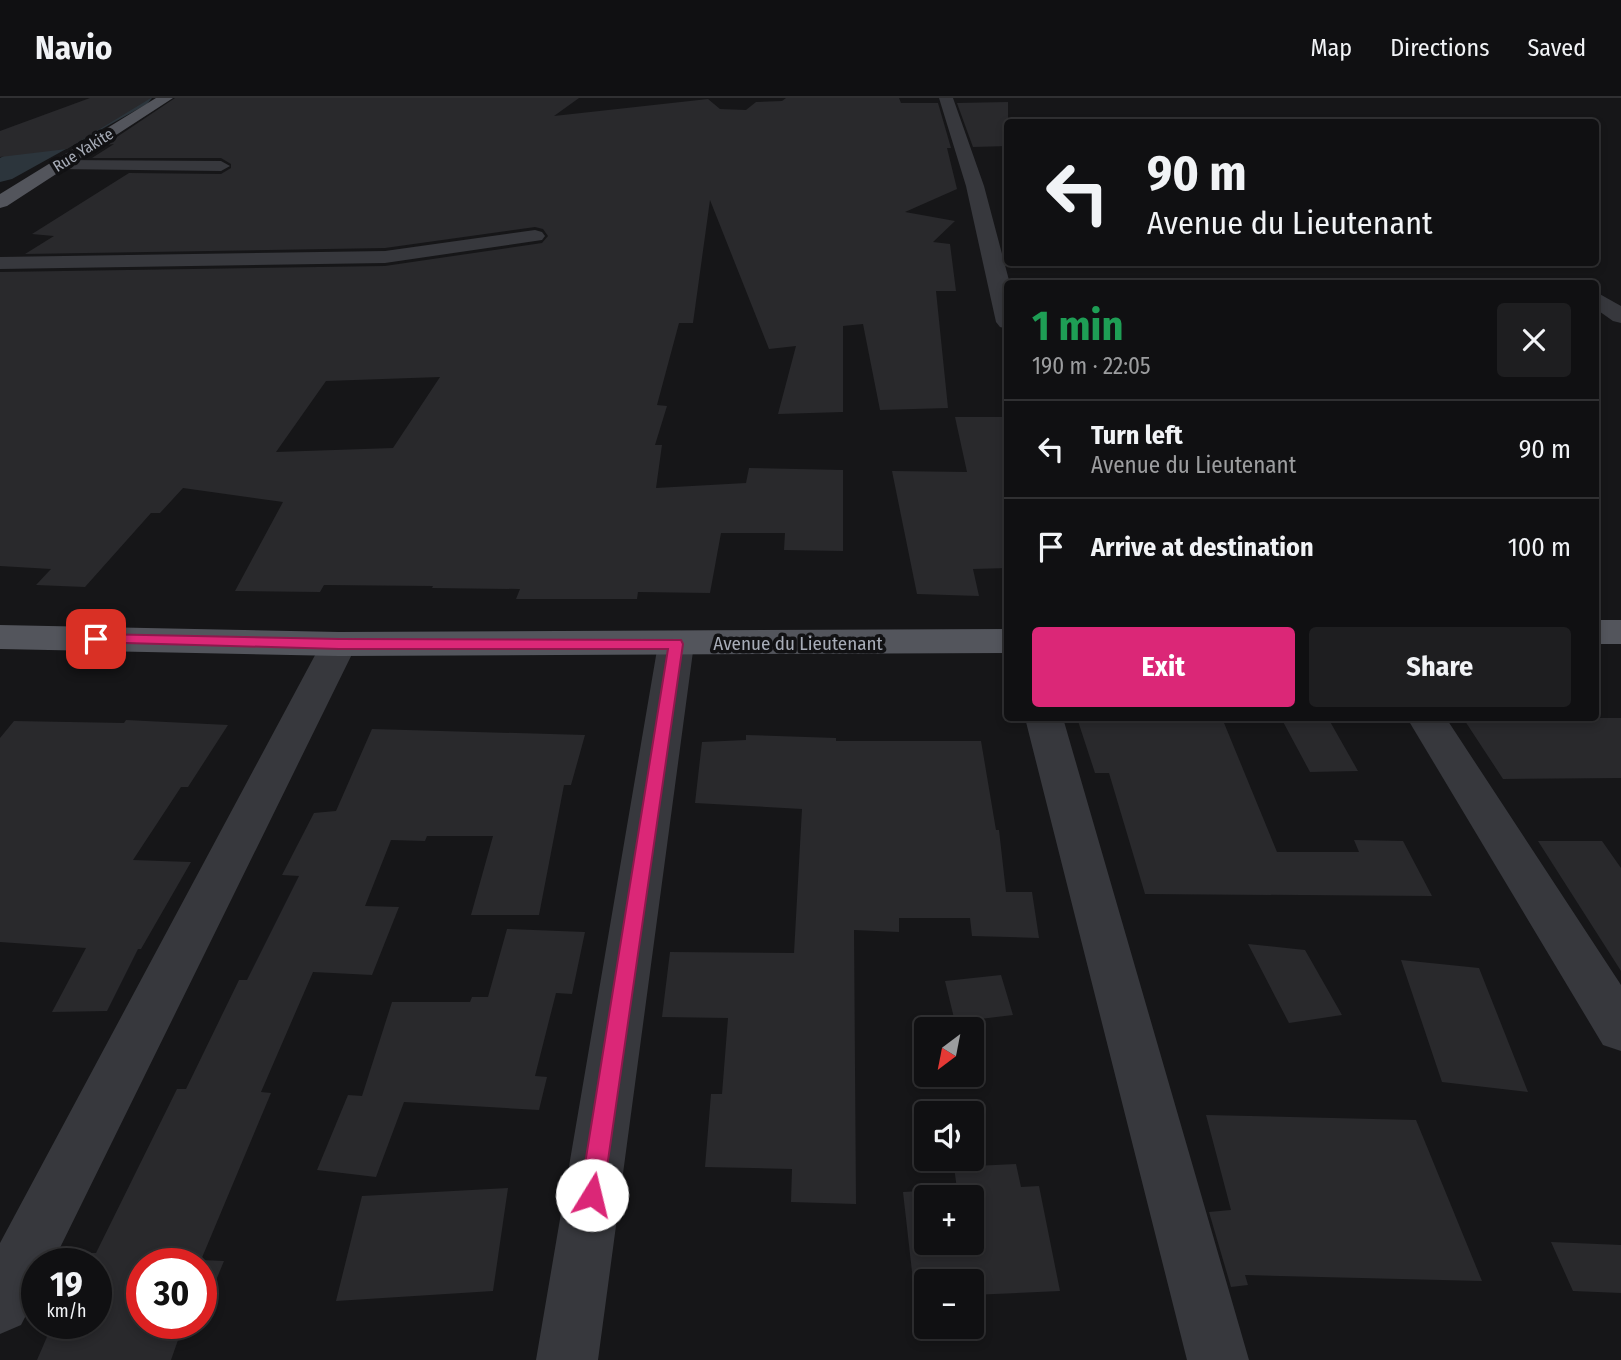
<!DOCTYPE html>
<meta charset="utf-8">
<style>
:root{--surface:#101012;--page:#1e1e20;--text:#f1f3f6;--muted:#9c9d9f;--line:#303032;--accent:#db2777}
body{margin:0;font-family:"Fira Sans Condensed",sans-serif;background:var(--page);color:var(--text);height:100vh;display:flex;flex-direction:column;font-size:26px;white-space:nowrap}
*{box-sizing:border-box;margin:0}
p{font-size:23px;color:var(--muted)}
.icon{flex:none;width:38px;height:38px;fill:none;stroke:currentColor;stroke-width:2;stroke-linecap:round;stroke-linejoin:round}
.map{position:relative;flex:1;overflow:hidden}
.side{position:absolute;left:1004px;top:182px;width:595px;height:441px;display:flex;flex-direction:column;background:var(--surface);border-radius:7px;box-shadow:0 4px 10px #0003,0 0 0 2px var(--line)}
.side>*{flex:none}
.top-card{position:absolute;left:1004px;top:21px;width:595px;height:147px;border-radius:7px;box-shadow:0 4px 10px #0003,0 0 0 2px var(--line);background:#101012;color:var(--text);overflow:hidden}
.needle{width:46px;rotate:212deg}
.fabs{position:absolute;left:914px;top:919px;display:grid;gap:14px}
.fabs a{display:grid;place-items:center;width:70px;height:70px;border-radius:7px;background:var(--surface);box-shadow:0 4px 10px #0003,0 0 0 2px var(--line);font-size:35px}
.speed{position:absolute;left:21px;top:1150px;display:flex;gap:14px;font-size:35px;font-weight:700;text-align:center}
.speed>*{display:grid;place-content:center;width:91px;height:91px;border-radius:50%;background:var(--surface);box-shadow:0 4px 10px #0003,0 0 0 2px var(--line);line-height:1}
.speed small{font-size:18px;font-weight:400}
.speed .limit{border:10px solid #d22;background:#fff;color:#111}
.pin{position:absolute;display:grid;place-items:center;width:60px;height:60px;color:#fff;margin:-30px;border-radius:14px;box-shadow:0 4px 10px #0006}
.me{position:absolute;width:77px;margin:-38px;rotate:9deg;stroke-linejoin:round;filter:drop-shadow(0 0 5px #0008)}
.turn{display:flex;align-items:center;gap:24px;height:147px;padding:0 28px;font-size:32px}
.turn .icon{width:91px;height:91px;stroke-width:2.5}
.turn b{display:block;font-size:49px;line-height:60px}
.round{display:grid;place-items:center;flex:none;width:74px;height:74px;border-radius:7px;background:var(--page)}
.overview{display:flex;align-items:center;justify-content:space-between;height:119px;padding:0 28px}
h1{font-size:42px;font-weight:700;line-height:52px;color:#1e9e55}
.action{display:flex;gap:14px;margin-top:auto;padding:14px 28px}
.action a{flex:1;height:80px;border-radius:7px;background:var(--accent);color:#fff;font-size:28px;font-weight:700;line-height:80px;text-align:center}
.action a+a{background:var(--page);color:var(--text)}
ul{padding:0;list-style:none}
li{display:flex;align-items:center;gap:21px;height:98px;padding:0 28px;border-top:2px solid var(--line)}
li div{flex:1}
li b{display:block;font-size:26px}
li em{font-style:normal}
header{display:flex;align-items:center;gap:42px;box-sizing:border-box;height:98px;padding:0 35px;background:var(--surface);border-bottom:2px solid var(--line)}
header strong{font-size:33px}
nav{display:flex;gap:38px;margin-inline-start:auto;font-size:24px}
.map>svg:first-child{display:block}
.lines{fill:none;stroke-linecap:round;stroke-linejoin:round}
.river{fill:#2c353c;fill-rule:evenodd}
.building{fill:#29292c;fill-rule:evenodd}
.minor{fill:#37383d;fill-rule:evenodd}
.major{fill:#53555c;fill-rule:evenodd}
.route{fill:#db2777;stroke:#8e194d;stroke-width:2}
.labels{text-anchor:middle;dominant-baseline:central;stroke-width:7;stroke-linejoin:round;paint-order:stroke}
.far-street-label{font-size:16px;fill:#a8adb8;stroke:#111113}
.street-label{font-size:19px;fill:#a8adb8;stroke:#111113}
</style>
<header>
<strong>Navio</strong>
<nav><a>Map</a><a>Directions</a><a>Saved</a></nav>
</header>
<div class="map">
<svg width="1621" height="1262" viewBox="0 0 1621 1262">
<rect width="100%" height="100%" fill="#161618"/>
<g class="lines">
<path class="river" d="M115,0H152L147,6L12,81L0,84V60Z"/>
</g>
<path class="building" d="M90,0H151L67,51L0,59V33Z
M175,0H579L554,18L708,1L720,11L746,12L756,4L782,3L786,0H899L901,5H938L951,50H947L957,91L905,114L955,123L933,144L950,146L956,193H936L948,310L880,312L863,226L843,228V314L778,316L796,248L769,251L710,102L693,225H679L657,307L667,308L655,347H662L656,390L746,385L749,370L843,372V453L784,452L785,435H721L710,495L638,494L637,501H516L520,491L432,490L433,488L324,487L320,494L235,493L283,404L183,390L160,415H151L85,489L36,487L51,471L0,468V174L385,168L542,145L548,138L543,131L535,129L385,150L25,156L54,138L32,136L129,75L221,76L231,70V66L221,60H92L114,46L105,47ZM440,279L393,350L276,354L326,283Z
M1008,4V48L973,49L957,5Z
M955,319H1008V470L973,471L979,498L917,496L892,373L967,374Z
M1077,620H1222L1277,754H1359L1354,742L1403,743L1432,798L1145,796L1109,675H1095Z
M1281,620H1328L1358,673L1310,674Z
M1463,620H1621V680L1503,681Z
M126,622L228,627L188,689H181L133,762L191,764L141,851H138L107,913L52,914L86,850L0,844V640L14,623L124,625Z
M372,631L585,637L571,687H564L539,817H471L493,738H427L425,743L391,742L365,808L399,809L372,877L313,874L261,994L271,995L201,1162L224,1163L207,1204H201V1166H142V1225H184L171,1262H37L53,1225H96V1166H79L83,1155H96L177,991H186L239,882H247L299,778L282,777L314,715L336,713Z
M746,637L836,640V643H981L996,732H999L1006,794H1032L1039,840L972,838L970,820H899V834L854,832L856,1106L791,1104L792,1071L705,1069L711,996H722L728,920L662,919L670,854L794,855L802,711L695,705L702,644L746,642Z
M1538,743H1602L1621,770V873Z
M507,831L585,834L572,896L556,895L535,978L547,979L539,1012L404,1004L376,1079L317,1072L348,997L362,998L392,904H470L472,899H488Z
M1248,846L1305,852L1342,917L1289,925Z
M1401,862L1479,870L1528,994L1442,984Z
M1001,877L1013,917L955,924L945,883Z
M1206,1017L1416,1022L1482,1183L1245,1177L1248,1187L1231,1189L1209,1114L1231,1112Z
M1016,1066L1021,1089L1039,1088L1060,1193L971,1197V1183H926V1199L915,1200L903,1094L957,1091L954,1069ZM926,1099H971V1144H926Z
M508,1090L493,1193L336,1203L362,1098Z
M1551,1144L1621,1147V1195L1573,1193Z"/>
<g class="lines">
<path class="minor" d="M939,0H953L984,88L1010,186L1008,231L1000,229L996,224L966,88Z
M61,62L221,63L230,68L221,73L55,71L52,67L55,63Z
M535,132L542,134L545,138L542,142L385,165L0,171V159L385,153Z
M1596,194L1621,208V225L1613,223L1596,211Z
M339,534L351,538L357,546L52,1166H37V1196L21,1227L0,1236V1145L321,546L327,538Z
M676,534L688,538L694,546L598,1262H536L658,546L664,538Z
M1025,620H1063L1249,1262H1187Z
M1407,620H1446L1621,887V953L1603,947Z"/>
<path class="major" d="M156,0H173L7,108L0,110V96Z
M1596,522H1621V546H1596Z
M0,527L339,534L1008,531V555L339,558L0,551Z"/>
</g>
<path class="route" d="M96,536L339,541L681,542L683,546L603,1097L600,1105L592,1108L584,1105L580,1097L668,551H339L91,544L89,541Z"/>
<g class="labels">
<g class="far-street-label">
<text transform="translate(83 52) rotate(-32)">Rue Yakite</text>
</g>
<g class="street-label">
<text x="798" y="545">Avenue du Lieutenant</text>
</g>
</g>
</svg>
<div class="fabs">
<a><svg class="needle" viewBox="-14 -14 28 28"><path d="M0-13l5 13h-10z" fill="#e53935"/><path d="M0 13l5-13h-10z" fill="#9c9d9f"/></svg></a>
<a><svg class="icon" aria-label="sound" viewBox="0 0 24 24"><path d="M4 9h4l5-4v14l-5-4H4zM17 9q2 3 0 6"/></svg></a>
<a>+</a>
<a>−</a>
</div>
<div class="speed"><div>19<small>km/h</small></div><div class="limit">30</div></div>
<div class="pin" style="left:96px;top:541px;background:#d93025"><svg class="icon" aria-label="arrive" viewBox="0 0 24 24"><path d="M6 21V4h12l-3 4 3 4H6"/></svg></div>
<svg class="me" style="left:592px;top:1097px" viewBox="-20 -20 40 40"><circle r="19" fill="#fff"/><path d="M0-13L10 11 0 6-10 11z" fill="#db2777"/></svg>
<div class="top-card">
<div class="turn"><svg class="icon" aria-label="left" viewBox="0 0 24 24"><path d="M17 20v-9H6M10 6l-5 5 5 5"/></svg><div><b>90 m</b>Avenue du Lieutenant</div></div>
</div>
<section class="side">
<div class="overview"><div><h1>1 min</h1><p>190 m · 22:05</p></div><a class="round"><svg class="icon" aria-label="close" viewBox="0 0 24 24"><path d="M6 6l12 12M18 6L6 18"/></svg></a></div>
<ul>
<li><svg class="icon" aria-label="left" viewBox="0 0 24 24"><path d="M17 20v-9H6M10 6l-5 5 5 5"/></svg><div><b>Turn left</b><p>Avenue du Lieutenant</p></div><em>90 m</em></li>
<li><svg class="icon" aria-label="arrive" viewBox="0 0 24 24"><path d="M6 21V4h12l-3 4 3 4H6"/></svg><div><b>Arrive at destination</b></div><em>100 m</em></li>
</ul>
<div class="action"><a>Exit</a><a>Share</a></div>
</section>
</div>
